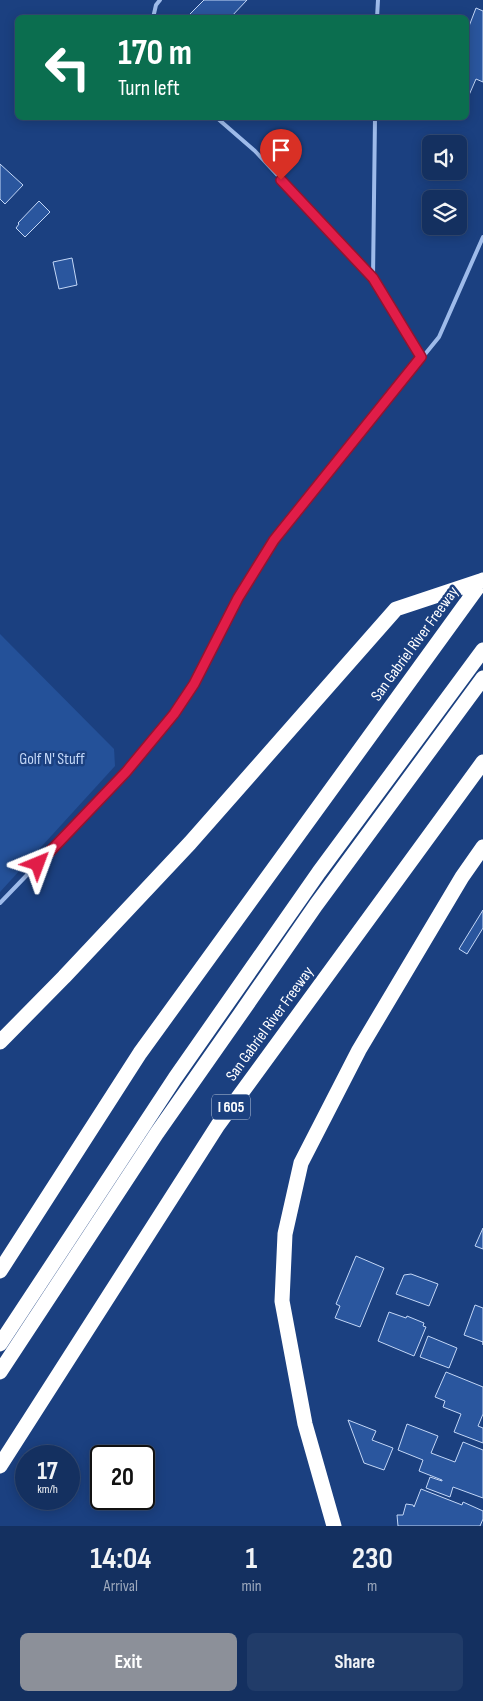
<!DOCTYPE html>
<style>
:root{--surface:#143060;--page:#213c69;--text:#f1f3f6;--muted:#9da9bd;--line:#334b75;--accent:#8c9099}
body{margin:0;font-family:"Sofia Sans Condensed",sans-serif;background:var(--page);color:var(--text);height:100vh;display:flex;flex-direction:column;font-size:19px;white-space:nowrap}
*{box-sizing:border-box;margin:0}
p{font-size:16px;color:var(--muted)}
.icon{flex:none;width:28px;height:28px;fill:none;stroke:currentColor;stroke-width:2;stroke-linecap:round;stroke-linejoin:round}
.map{position:relative;height:1526px;overflow:hidden}
.sheet{display:flex;flex-direction:column;background:var(--surface);flex:1}
.sheet>*{flex:none}
.banner{position:absolute;left:15px;top:15px;width:454px;height:105px;border-radius:8px;box-shadow:0 2px 12px #0003,0 0 0 1px var(--line);background:#0b6e4f;color:#fff;overflow:hidden}
.buttons{position:absolute;left:422px;top:135px;display:grid;gap:10px}
.buttons a{display:grid;place-items:center;width:45px;height:45px;border-radius:8px;background:var(--surface);box-shadow:0 2px 12px #0003,0 0 0 1px var(--line);font-size:25px}
.speed{position:absolute;left:15px;top:1445px;display:flex;gap:10px;font-size:25px;font-weight:700;text-align:center}
.speed>*{display:grid;place-content:center;width:65px;height:65px;border-radius:50%;background:var(--surface);box-shadow:0 2px 12px #0003,0 0 0 1px var(--line);line-height:1}
.speed small{font-size:12px;font-weight:400}
.speed .limit{border:2px solid #111;border-radius:8px;background:#fff;color:#111}
.pin{position:absolute;display:grid;place-items:center;width:42px;height:42px;color:#fff;margin:-51px -21px;border-radius:50% 50% 50% 0;rotate:-45deg;box-shadow:0 0 5px #0007}
.pin .icon{rotate:45deg}
.me{position:absolute;width:55px;margin:-28px;rotate:44deg;stroke-linejoin:round;filter:drop-shadow(0 0 4px #0008)}
.turn{display:flex;align-items:center;gap:18px;height:105px;padding:0 20px;font-size:22px}
.turn .icon{width:65px;height:65px;stroke-width:2.5}
.turn b{display:block;font-size:35px;line-height:42px}
.eta{display:flex;justify-content:space-evenly;align-items:center;height:85px;text-align:center}
.eta b{font-size:30px;font-weight:700;line-height:35px}
.action{display:flex;gap:10px;margin-top:auto;padding:10px 20px}
.action a{flex:1;height:58px;border-radius:8px;background:var(--accent);color:#fff;font-size:20px;font-weight:700;line-height:58px;text-align:center}
.action a+a{background:var(--page);color:var(--text)}
.map>svg:first-child{display:block}
.green{fill:#245199}
.building{fill:#2a569e;stroke:#c3d7f7}
.lines{fill:none;stroke-linecap:round;stroke-linejoin:round}
.service{stroke:#9ebbea;stroke-width:4}
.motorway{stroke:#fff;stroke-width:15}
.route-casing{stroke:#92132f;stroke-width:12}
.route{stroke:#e11d48;stroke-width:9}
.labels{text-anchor:middle;dominant-baseline:central;stroke-width:5;stroke-linejoin:round;paint-order:stroke}
.shield{fill:#1b4080;stroke:#bbc6d9;stroke-width:1}
.shield-label{font-size:15px;font-weight:bold;fill:#fff}
.street-label{font-size:16px;fill:#fff;stroke:#1b4080}
.park-label{font-size:16px;fill:#c3d7f7;stroke:#1b4080}
</style>
<div class="map">
<svg width="483" height="1526" viewBox="0 0 483 1526">
<rect width="100%" height="100%" fill="#1b4080"/>
<path class="green" d="M0,634L114,749L115,766L0,892Z"/>
<path class="building" d="M204,0H247L230,18H193L190,14Z
M476,8L483,11V82L476,79L466,102V34Z
M0,164L23,185L5,204L0,199Z
M39,201L50,212L25,237L16,228L19,224L18,223Z
M72,258L77,285L59,289L53,262Z
M483,910V928L467,954L459,949Z
M483,1228V1249L475,1246Z
M356,1256L384,1268L360,1327L335,1318L340,1306L336,1304Z
M411,1274L438,1284L429,1306L396,1294L404,1275Z
M475,1305L483,1308V1345V1342L464,1335Z
M389,1312L406,1318L407,1316L424,1323L423,1326L426,1327L414,1356L378,1341Z
M428,1336L457,1348L449,1368L420,1357Z
M446,1372L483,1387V1414L478,1426L483,1428V1443L454,1432L461,1414L443,1407L445,1401L435,1397Z
M348,1420L376,1431L372,1440L393,1448L384,1470L364,1463Z
M407,1424L438,1436L431,1453L455,1462L463,1442L483,1450V1498L453,1487L450,1497L426,1488L430,1477L442,1481V1480L419,1471L423,1460L398,1450Z
M421,1489L462,1505L463,1502L483,1511V1519L480,1526H398L397,1515H403L406,1504L413,1505L414,1507Z"/>
<g class="lines">
<path class="service" d="M153,18L156,5L160,0
M377,18L378,0
M217,118L255,151L373,278L421,357
M373,278L375,118
M0,903L126,772L174,714L194,684L238,598L274,540L439,337L483,237"/>
<path class="motorway" d="M0,1042L64,977L190,843L396,609L483,580
M0,1271L140,1053L483,580
M0,1344L175,1078L319,872L483,650
M0,1372L157,1133L239,1016L316,905L483,678
M0,1466L218,1125L483,762
M334,1526L305,1424L282,1301L285,1234L301,1163L359,1050L462,877L483,847"/>
</g>
<g class="lines">
<defs>
<path id="route" d="M38,864L126,772L174,714L194,684L238,598L274,540L421,357L373,278L281,180"/>
</defs>
<use href="#route" class="route-casing"/>
<use href="#route" class="route"/>
</g>
<g class="labels">
<rect class="shield" x="212" y="1094.5" width="38" height="25" rx="4"/>
<g class="shield-label">
<text x="231" y="1107">I 605</text>
</g>
<g class="street-label">
<text transform="translate(415 644) rotate(-54)">San Gabriel River Freeway</text>
<text transform="translate(270 1024) rotate(-54)">San Gabriel River Freeway</text>
</g>
<g class="park-label">
<text x="52" y="759">Golf N' Stuff</text>
</g>
</g>
</svg>
<div class="buttons">
<a><svg class="icon" aria-label="sound" viewBox="0 0 24 24"><path d="M4 9h4l5-4v14l-5-4H4zM17 9q2 3 0 6"/></svg></a>
<a><svg class="icon" aria-label="layers" viewBox="0 0 24 24"><path d="M12 4l9 5-9 5-9-5zM3 14l9 5 9-5"/></svg></a>
</div>
<div class="speed"><div>17<small>km/h</small></div><div class="limit">20</div></div>
<div class="pin" style="left:281px;top:180px;background:#d93025"><svg class="icon" aria-label="arrive" viewBox="0 0 24 24"><path d="M6 21V4h12l-3 4 3 4H6"/></svg></div>
<svg class="me" style="left:38px;top:864px" viewBox="-20 -20 40 40"><path d="M0-17L14 15 0 8-14 15z" fill="#e11d48" stroke="#fff" stroke-width="4"/></svg>
<div class="banner">
<div class="turn"><svg class="icon" aria-label="left" viewBox="0 0 24 24"><path d="M17 20v-9H6M10 6l-5 5 5 5"/></svg><div><b>170 m</b>Turn left</div></div>
</div>
</div>
<section class="sheet">
<div class="eta">
<div><b>14:04</b><p>Arrival</p></div>
<div><b>1</b><p>min</p></div>
<div><b>230</b><p>m</p></div>
</div>
<div class="action"><a>Exit</a><a>Share</a></div>
</section>
